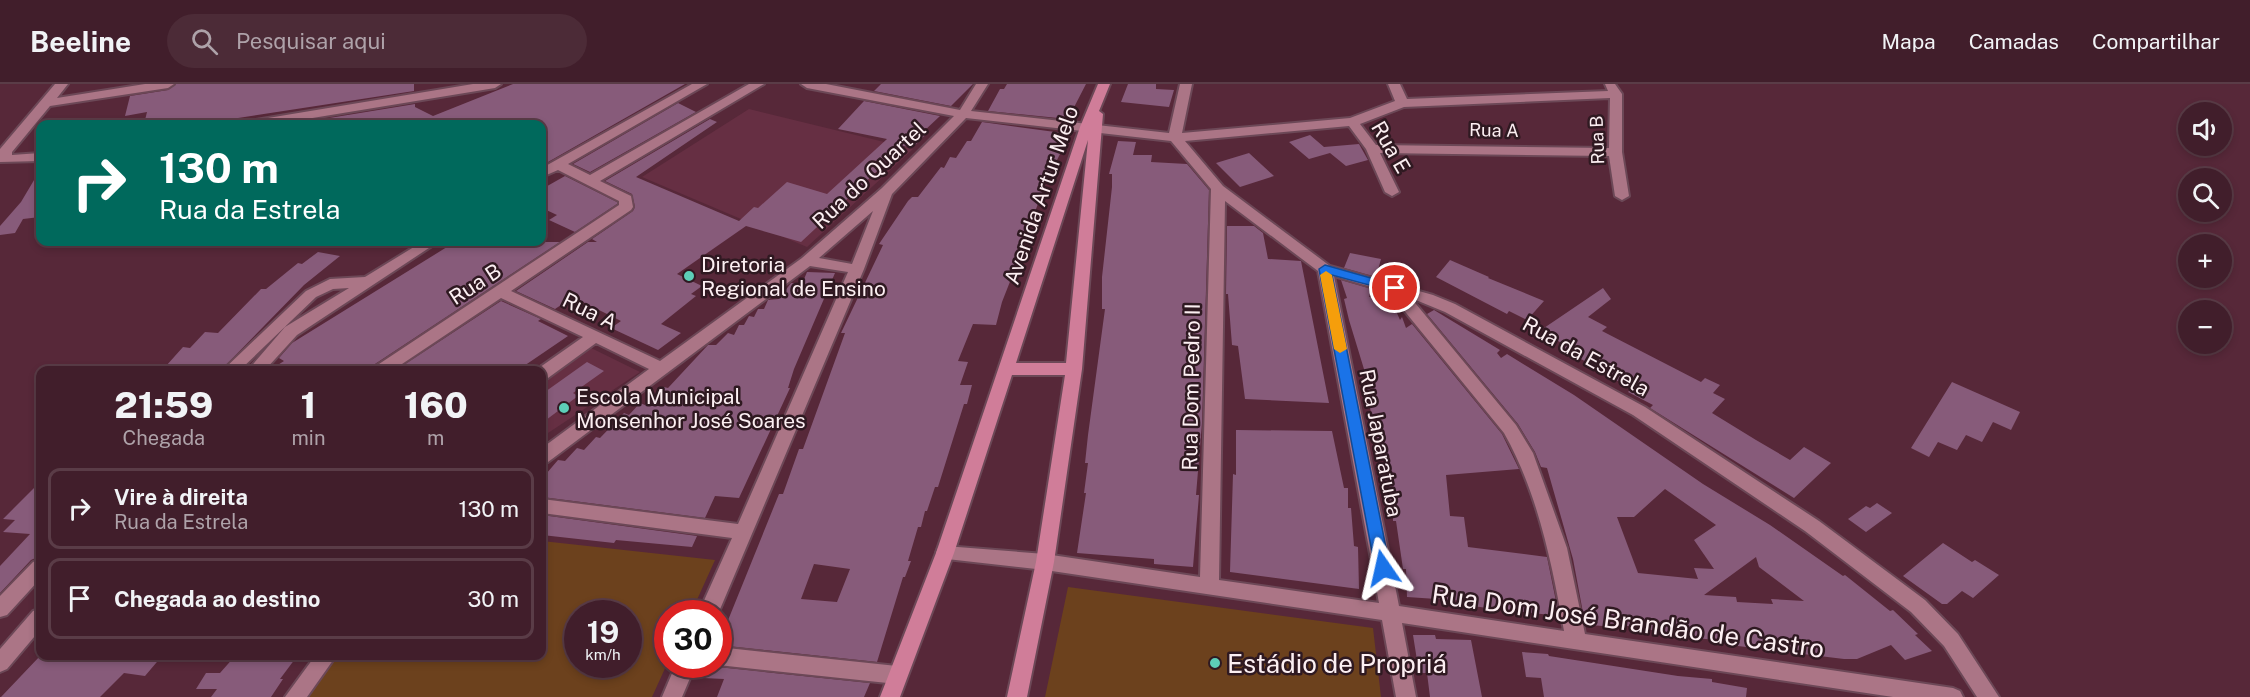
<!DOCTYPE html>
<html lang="pt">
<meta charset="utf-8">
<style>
:root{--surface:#411e2b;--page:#4c2b37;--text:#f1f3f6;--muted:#aea2a9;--line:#5a3c47}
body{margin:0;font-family:"Public Sans",sans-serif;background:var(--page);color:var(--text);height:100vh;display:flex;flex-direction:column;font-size:22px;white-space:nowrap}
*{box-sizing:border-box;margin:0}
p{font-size:20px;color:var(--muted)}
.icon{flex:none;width:33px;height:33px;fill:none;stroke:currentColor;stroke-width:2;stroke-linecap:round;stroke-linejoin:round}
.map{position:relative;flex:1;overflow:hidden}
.side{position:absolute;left:36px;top:282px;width:510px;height:294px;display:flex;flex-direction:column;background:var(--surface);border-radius:12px;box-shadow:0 3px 9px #0003,0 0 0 2px var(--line)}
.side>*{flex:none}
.top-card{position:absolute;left:36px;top:36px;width:510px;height:126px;border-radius:12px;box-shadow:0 3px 9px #0003,0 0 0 2px var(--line);background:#00695c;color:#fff;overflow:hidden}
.controls{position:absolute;left:2178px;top:18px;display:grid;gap:12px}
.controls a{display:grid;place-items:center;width:54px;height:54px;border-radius:50%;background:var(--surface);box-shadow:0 3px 9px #0003,0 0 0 2px var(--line);font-size:30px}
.speed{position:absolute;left:564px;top:516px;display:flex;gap:12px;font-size:30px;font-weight:700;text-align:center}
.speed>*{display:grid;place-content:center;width:78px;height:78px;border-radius:50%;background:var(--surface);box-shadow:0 3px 9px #0003,0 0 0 2px var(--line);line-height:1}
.speed small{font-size:15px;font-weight:400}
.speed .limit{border:9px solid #d22;background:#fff;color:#111}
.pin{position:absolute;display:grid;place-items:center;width:51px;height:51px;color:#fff;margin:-26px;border:3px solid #fff;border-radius:50%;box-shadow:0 2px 6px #0007}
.me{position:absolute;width:66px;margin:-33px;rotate:349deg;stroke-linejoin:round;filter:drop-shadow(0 0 4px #0008)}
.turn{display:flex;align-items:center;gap:21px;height:126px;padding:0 24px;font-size:27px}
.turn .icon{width:78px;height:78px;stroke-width:2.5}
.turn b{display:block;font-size:42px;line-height:51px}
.eta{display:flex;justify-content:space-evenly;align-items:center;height:102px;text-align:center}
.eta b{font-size:36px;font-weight:800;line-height:42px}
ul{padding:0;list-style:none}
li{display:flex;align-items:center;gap:18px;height:81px;margin:0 12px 9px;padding:0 12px;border:3px solid var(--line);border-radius:12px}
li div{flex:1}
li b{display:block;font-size:22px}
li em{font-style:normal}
header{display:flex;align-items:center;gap:36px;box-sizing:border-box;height:84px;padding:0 30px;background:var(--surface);border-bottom:2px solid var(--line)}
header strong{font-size:28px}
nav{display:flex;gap:33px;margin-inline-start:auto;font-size:21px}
.search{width:420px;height:54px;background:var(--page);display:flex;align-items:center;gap:15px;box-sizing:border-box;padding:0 21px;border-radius:33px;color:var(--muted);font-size:22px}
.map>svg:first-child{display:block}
.built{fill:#662f43}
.green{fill:#6c411d;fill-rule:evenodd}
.building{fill:#875b7a;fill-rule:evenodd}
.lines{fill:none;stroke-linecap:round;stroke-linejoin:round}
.minor-casing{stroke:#6c4857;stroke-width:4}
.primary-casing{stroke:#6c4857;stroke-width:4}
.minor{fill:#ab7586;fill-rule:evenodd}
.primary{fill:#d07d99;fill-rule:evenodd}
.route{fill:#1a73e8;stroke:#114b97;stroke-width:1.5}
.slow{fill:#f59e0b}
.poi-dot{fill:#5dceb8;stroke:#2f1921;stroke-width:2}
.labels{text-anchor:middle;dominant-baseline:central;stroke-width:5;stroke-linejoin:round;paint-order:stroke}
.far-street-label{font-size:18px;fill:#fceff2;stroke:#2f1921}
.street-label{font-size:21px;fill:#fceff2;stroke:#2f1921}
.poi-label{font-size:21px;fill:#fceff2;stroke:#2f1921;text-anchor:start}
.near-street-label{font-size:26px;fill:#fceff2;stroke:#2f1921}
.near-poi-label{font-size:26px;fill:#fceff2;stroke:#2f1921;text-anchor:start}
</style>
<header>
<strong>Beeline</strong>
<div class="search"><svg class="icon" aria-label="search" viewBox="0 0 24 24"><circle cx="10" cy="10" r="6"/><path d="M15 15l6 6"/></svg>Pesquisar aqui</div>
<nav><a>Mapa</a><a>Camadas</a><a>Compartilhar</a></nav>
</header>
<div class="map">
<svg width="2250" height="613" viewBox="0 0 2250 613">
<rect width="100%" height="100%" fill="#572839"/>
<path class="built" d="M749,25L913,65L807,163L642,93Z
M587,262L640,288L542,353V294Z"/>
<path class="green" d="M542,457L715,476L691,529L668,530L667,580L652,613H304L335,572H542ZM578,530H628V580H578Z
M1068,503L1373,544L1381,613H1045Z"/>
<path class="building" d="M176,0H414V7L199,40H144L147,28L125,32L130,12L168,6Z
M513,0H685L548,78L542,75V40H315L317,36L415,20V23L433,32Z
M881,0H973L951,22L874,7Z
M1007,0H1086L1068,35L988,27L1000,5H1004Z
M1128,0H1156V5L1174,6L1169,23L1121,18Z
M864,17L940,32L923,48L927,49L912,64L904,62L801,158L746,142L677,190L702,202L691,210L696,212L661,240L681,249L658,266L611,244L621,237L573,213L555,225L516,207L588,158H597L592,155L633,127L635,123L632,110L605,97L710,35L717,38L636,93L739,137L754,123L758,124L787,98L827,110L887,55L838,45Z
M678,19L696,28L590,88L573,80Z
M982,38L1070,50L1046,98L1029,144H1031L1002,218L996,241L973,240L958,277L968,278L960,301H972L967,320H964L938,403H935L927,427H925L921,443H918L908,477H911L905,493H903L877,578L718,561L779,410H783L799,365H803L807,354L845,249H841L883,161L879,160L908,117L912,113H918L941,83L944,84L950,73L956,74L967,57H971ZM814,480L850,485L837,518L801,515Z
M1310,51L1324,63L1359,60L1368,76L1346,82L1330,69L1309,75L1289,58Z
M1118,57L1136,58L1133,71H1152L1151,78L1187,80L1209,106L1202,339L1196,411H1199L1193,483L1154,480V475L1077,469L1086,409H1084L1088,379H1085L1088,351L1105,225H1102V193L1112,103V90H1109Z
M1249,69L1274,92L1240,103L1216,79Z
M40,86V133L23,135L15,149L0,151V142L21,118Z
M565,92L617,118V120L575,148L549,136L557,131L542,124V105Z
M1227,142H1254L1263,149L1268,175L1301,177L1329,319L1245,315L1238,262L1232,261L1228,210H1226Z
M455,158H560L375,280L372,286H270L284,277L279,274L292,259Z
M318,168L340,172L304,201L221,286H179L183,283L166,282L183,263L190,264L205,248L218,249L261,205H266L298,179L302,180Z
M1350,169L1381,175L1376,193L1344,184Z
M1450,176L1489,193L1488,194L1544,217L1527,236L1509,227L1507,230L1436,193Z
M807,188L835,189L794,285L788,304H790L739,414L715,412L705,434L542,413V390H546L558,376L565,377L577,364L584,366L596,353L600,354L624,329L629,331L640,319L645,321L652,313L655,314L664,303L668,304L708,261H716L728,249L734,251L739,241H744L749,232L754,233L758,225H764L768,216L779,215L791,199L802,200Z
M1341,196L1372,205L1369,213H1390L1400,236L1402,233L1406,244L1412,240L1502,350L1519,385L1446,391L1450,432L1464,433L1468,463L1547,473L1559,532L1487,524L1466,521V517L1407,513L1406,485H1403L1396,437H1393V426H1390L1389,399H1385L1383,361H1379L1368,316L1367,295L1349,236L1344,215L1347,214Z
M1603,204L1611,215L1588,233L1607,243L1602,247L1701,298L1705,294L1720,301L1713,309L1725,315L1712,329L1756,356L1790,376L1804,363L1831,379L1794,414L1650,324L1653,321L1628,308L1632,304L1593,285L1596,283L1560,264L1564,260L1548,252L1552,248L1544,244Z
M501,217L541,235L538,237L568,252L518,286H396Z
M1434,226L1500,266L1497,269L1501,274L1507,270L1574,311L1703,400L1770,441L1843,492L1845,491L1890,527L1893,526L1918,550L1915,551L1932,567L1905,576L1891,561L1857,575H1844L1738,562L1737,558L1664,551L1663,548L1616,540L1617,543L1589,541L1588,534H1584L1573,475L1547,384L1541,383L1535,368L1518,340L1427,230ZM1665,405L1716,441L1694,456L1714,485L1694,484L1698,495L1638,489L1617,433H1634ZM1756,473L1759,483L1804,517L1771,515L1773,520L1737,518L1736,513L1704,511Z
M587,278L604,287L573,309L578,312L542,339V310Z
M1952,298L2020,328L2011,346L1993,338L1982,358L1966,351L1957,366L1938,358L1929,373L1911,364Z
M1236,346L1332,347L1344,404H1348V424H1351L1354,462L1358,463L1359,505L1230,488L1233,390L1236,391Z
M40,398V472L31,476L0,509V482L30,450L3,448L15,436L3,435Z
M1877,419L1892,429L1866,448L1848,435L1866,422L1870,424Z
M542,431L697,452L692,463L616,456L614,459L542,451Z
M1943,459L1972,478L1975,476L1999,491L1973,514L1962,507L1947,520H1942L1903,492Z
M1413,551H1435L1436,555L1471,556L1482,613H1430L1427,589H1419Z
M1522,568L1548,570L1549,572L1678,592L1712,595V598L1747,604L1746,613H1544L1541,594L1526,593Z
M40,572H162L145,592L124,589L100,613H1Z
M235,572H265L295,575L280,595H283L271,613H211L217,605H196L206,589H220Z
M708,580H716L718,583L870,599L864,613H717L724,595L703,594Z"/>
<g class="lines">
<defs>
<path id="minor" d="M55,0H68L57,14L145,0H174L168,4L50,22L12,68V71L40,69V77L0,78V65Z
M473,0H501L495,4L276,40H250L256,36Z
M692,0H707L568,80L590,91L749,0H764L600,97L631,112L633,123L631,126L511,207L660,277L802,174L882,104L954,32L807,4L801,0H826L960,26L976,0H988L971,27L1169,49L1180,0H1192L1182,49L1350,34L1395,17L1388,0H1400L1407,15L1608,7L1605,0H1615L1622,10V68L1629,112L1622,116L1615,112L1609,72L1380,69L1399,108L1392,112L1385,108L1366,65L1349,42L1185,57L1223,102L1330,182L1433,211L1455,220L1645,323L1819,437L1925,516L1958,550L1999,613H1977L1944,562L1911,528L1805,447L1633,331L1445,228L1411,214L1516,341L1533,369L1567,464L1585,550L1953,604L1960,607L1963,613H1893L1402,539L1416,613H1396L1382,536L1045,486L938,474L936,469L938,464L945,462L1045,470L1200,493L1211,105L1171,57L966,34L892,110L864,185L718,530H698L732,454L542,429V415L738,440L848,188L810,182L548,378L542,379V364L649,285L596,259L548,294L542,295V286H536L583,253L501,214L393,286H374L376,282L619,121V117L558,86L542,93V84ZM1610,14L1609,64L1376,61L1360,40L1404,23ZM1225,117L1318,187L1379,519L1219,496ZM873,127L852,180L819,174ZM1334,192L1389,208L1504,349C1538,409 1552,480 1564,547L1399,522Z
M422,158H438L297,251L265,286H248L285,243L349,204L333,205L316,213L240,286H223L306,207L330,195L365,193Z
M40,475V495L7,531L0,533V512L33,478Z
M40,525V546L7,585L0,588V565L33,527Z
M718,563L897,582L904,585L907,591L904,597L897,600L718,581Z
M315,572H336L307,613H285Z
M676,580H696L682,613H662Z"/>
<path id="primary" d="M1098,0H1110L1099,27L1103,30L1082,285L1054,478L1027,613H1007L1036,478L1065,291H1012L954,469L900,613H880L936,469L1080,43ZM1088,56L1066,279H1016Z"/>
</defs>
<use href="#minor" class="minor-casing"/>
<use href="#primary" class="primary-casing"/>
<use href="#minor" class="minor"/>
<use href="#primary" class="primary"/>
</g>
<path class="route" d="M1325,181L1399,202L1401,204L1395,208L1332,191L1390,484L1388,489L1383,491L1377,489L1375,484L1319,185Z"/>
<path class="slow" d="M1326,187L1332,191L1347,265L1340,269L1334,265L1320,191Z"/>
<g class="poi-dot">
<circle cx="689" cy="192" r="6"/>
<circle cx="564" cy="324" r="6"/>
<circle cx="1215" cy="579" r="6"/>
</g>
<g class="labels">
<g class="far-street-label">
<text transform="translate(1494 46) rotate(1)">Rua A</text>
<text transform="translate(1597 56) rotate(-92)">Rua B</text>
</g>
<g class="street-label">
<text transform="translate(1391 63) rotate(60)">Rua E</text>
<text transform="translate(869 91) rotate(-43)">Rua do Quartel</text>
<text transform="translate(1041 111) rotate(-71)">Avenida Artur Melo</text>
<text transform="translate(475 200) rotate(-33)">Rua B</text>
<text transform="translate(590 227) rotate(26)">Rua A</text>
<text transform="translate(1586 272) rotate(29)">Rua da Estrela</text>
<text transform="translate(1191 303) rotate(-89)">Rua Dom Pedro II</text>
<text transform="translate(1381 359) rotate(79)">Rua Japaratuba</text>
</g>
<g class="poi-label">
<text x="701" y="180">Diretoria<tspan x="701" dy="24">Regional de Ensino</tspan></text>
<text x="576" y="312">Escola Municipal<tspan x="576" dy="24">Monsenhor José Soares</tspan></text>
</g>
<g class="near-street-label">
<text transform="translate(1628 537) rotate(8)">Rua Dom José Brandão de Castro</text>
</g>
<g class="near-poi-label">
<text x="1227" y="579">Estádio de Propriá</text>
</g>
</g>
</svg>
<div class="controls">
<a><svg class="icon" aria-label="sound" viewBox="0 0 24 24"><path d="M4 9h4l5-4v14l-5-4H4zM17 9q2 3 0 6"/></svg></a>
<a><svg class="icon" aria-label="search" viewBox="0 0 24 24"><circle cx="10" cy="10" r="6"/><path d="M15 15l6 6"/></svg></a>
<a>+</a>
<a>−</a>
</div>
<div class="speed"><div>19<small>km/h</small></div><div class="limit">30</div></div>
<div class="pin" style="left:1395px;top:204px;background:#d93025"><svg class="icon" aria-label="arrive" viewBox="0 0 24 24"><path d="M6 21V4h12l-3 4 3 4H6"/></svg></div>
<svg class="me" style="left:1383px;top:484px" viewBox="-20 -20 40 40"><path d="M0-17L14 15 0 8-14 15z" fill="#1a73e8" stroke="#fff" stroke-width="4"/></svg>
<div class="top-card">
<div class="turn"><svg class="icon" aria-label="right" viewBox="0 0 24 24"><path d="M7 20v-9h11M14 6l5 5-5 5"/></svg><div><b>130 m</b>Rua da Estrela</div></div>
</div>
<section class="side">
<div class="eta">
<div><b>21:59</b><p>Chegada</p></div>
<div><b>1</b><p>min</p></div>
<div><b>160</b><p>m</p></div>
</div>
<ul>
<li><svg class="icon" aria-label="right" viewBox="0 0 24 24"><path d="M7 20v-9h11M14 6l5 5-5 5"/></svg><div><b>Vire à direita</b><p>Rua da Estrela</p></div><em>130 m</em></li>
<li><svg class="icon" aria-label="arrive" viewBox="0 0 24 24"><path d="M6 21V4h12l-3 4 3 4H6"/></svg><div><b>Chegada ao destino</b></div><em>30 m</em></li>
</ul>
</section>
</div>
